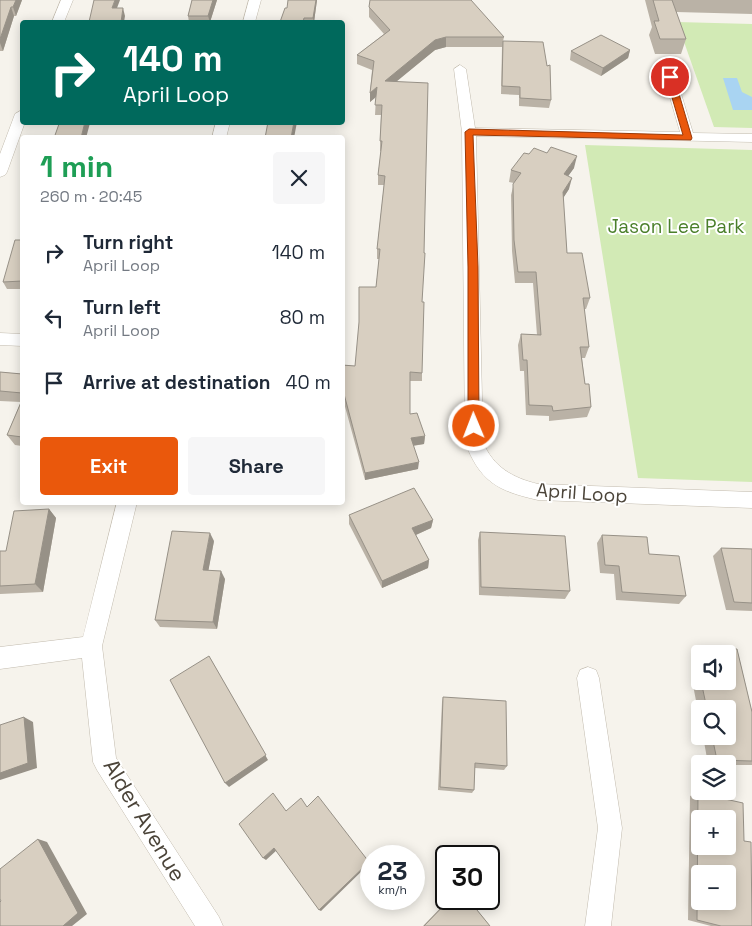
<!DOCTYPE html>
<meta charset="utf-8">
<style>
:root{--surface:#fff;--page:#f6f6f7;--text:#1f2937;--muted:#747a83;--accent:#ea580c}
body{margin:0;font-family:"Space Grotesk",sans-serif;background:var(--page);color:var(--text);height:100vh;display:flex;flex-direction:column;font-size:19px;white-space:nowrap}
*{box-sizing:border-box;margin:0}
p{font-size:16px;color:var(--muted)}
.icon{flex:none;width:28px;height:28px;fill:none;stroke:currentColor;stroke-width:2;stroke-linecap:round;stroke-linejoin:round}
.map{position:relative;flex:1;overflow:hidden}
.panel{position:absolute;left:20px;top:135px;width:325px;height:370px;display:flex;flex-direction:column;background:var(--surface);border-radius:5px;box-shadow:0 2px 12px #0003}
.panel>*{flex:none}
.guide{position:absolute;left:20px;top:20px;width:325px;height:105px;border-radius:5px;box-shadow:0 2px 12px #0003;background:#00695c;color:#fff;overflow:hidden}
.controls{position:absolute;left:691px;top:645px;display:grid;gap:10px}
.controls a{display:grid;place-items:center;width:45px;height:45px;border-radius:5px;background:var(--surface);box-shadow:0 2px 12px #0003;font-size:25px}
.speed{position:absolute;left:360px;top:845px;display:flex;gap:10px;font-size:25px;font-weight:700;text-align:center}
.speed>*{display:grid;place-content:center;width:65px;height:65px;border-radius:50%;background:var(--surface);box-shadow:0 2px 12px #0003;line-height:1}
.speed small{font-size:12px;font-weight:400}
.speed .limit{border:2px solid #111;border-radius:8px;background:#fff;color:#111}
.pin{position:absolute;display:grid;place-items:center;width:42px;height:42px;color:#fff;margin:-21px;border:2px solid #fff;border-radius:50%;box-shadow:0 1px 5px #0007}
.me{position:absolute;width:55px;margin:-28px;rotate:359deg;stroke-linejoin:round;filter:drop-shadow(0 0 4px #0008)}
.turn{display:flex;align-items:center;gap:18px;height:105px;padding:0 20px;font-size:22px}
.turn .icon{width:65px;height:65px;stroke-width:2.5}
.turn b{display:block;font-size:35px;line-height:42px}
.round{display:grid;place-items:center;flex:none;width:52px;height:52px;border-radius:5px;background:var(--page)}
.head{display:flex;align-items:center;justify-content:space-between;height:85px;padding:0 20px}
h1{font-size:30px;font-weight:700;line-height:38px;color:#1e9e55}
.action{display:flex;gap:10px;margin-top:auto;padding:10px 20px}
.action a{flex:1;height:58px;border-radius:5px;background:var(--accent);color:#fff;font-size:20px;font-weight:700;line-height:58px;text-align:center}
.action a+a{background:var(--page);color:var(--text)}
ul{padding:0;list-style:none}
li{display:flex;align-items:center;gap:15px;height:65px;padding:0 20px}
li div{flex:1}
li b{display:block;font-size:19px}
li em{font-style:normal}
.map>svg:first-child{display:block}
.green{fill:#d2eab5}
.water{fill:#a9d4f2}
.lines{fill:none;stroke-linecap:round;stroke-linejoin:round}
.street-casing{stroke:#c2bbae;stroke-width:1}
.street{fill:#fff;fill-rule:evenodd}
.wall{fill:#bab2a6;fill-rule:evenodd}
.shaded-wall{fill:#979187}
.building{fill:#d8cfc1;stroke:#979187;fill-rule:evenodd}
.route{fill:#ea580c;stroke:#983908}
.labels{text-anchor:middle;dominant-baseline:central;stroke-width:4;stroke-linejoin:round;paint-order:stroke}
.park-label{font-size:19px;fill:#4a7f2a;stroke:#fff}
.street-label{font-size:19px;fill:#4b4439;stroke:#fff}
.near-street-label{font-size:22px;fill:#4b4439;stroke:#fff}
</style>
<div class="map">
<svg width="752" height="926" viewBox="0 0 752 926">
<rect width="100%" height="100%" fill="#f6f3ec"/>
<path class="green" d="M677,22L752,24V128L714,127Z
M585,145L752,150V482L638,478Z"/>
<path class="water" d="M723,78H737L742,92L752,97V110H733Z"/>
<g class="lines">
<defs>
<path id="street" d="M61,0H73L64,22H52Z
M249,0H261L255,22H243Z
M460,65L466,69L475,128L680,132L664,77L670,73L676,77L693,133L752,134V142L476,136L483,442C493,467 513,478 538,484L752,492V508L538,500C498,491 480,482 465,442L462,132L454,69Z
M22,110V122H25L7,172L5,175L0,177V154L15,114Z
M216,122H230L226,138H212Z
M0,333L22,334V346L0,345Z
M117,502H137L102,646L116,758L219,917L223,926H195L97,770L93,762L82,658L0,669V647L83,637Z
M588,667L596,670L599,678L622,828L611,926H585L598,828L577,678L580,670Z"/>
</defs>
<use href="#street" class="street-casing"/>
<use href="#street" class="street"/>
</g>
<path class="wall" d="M0,0H22L16,16H14L3,51H0Z
M192,0H217L210,22H189L188,16Z
M317,0L314,22H280L287,8Z
M645,0H752V14L676,12L686,39L681,54H655L649,35L652,27Z
M369,7L504,37L503,41L551,100L549,108L519,106V95L501,94L502,47H446L435,50L396,81L422,302V381H410V414L425,436L424,444L413,446L418,469L365,480L344,403H342V365L355,366L376,287L379,259H377V249L384,185H378V175L381,151H380V141L381,115H375L376,97L370,102V93L372,70L357,64V55L384,34L369,17Z
M630,50L628,58L601,76L570,60L571,51Z
M149,122H176L175,124H150Z
M529,154L574,168L568,176L569,189L563,198L567,253L590,298L586,309H584L589,347L585,358H582L585,384L591,407L587,417L549,421V416L526,415L524,371H520L518,345L521,334L537,335L533,283H515L512,251L511,195L514,183L509,182L511,170Z
M22,240V289H7L3,282Z
M0,372L22,374V446L15,445L7,435L21,402L0,401Z
M190,502H228L227,505L191,504Z
M49,509L56,518L43,592L0,594V551H6Z
M349,515L433,520L431,528L416,535L429,560L428,568L382,588L349,524Z
M480,532L570,591L565,599L479,595L478,540Z
M602,535L649,554L686,596L679,604L616,600L614,574L600,573L597,543Z
M214,541L208,571L225,579L217,629L160,627L155,620Z
M721,548L752,549V611L726,610L713,556Z
M703,648L737,649L752,712V765H728V764H708L703,736H728V709H700V721L691,675L698,669L695,655ZM700,654H728V681H700Z
M443,697L507,766L504,770L475,768L474,790L472,793L438,790L442,702Z
M698,793L744,841L752,926H711L688,920L690,796Z
M449,899H468L490,926H423Z"/>
<path class="shaded-wall" d="M16,0H22L16,16L13,7Z
M115,0H120L114,16L112,8Z
M213,0H217L210,22L208,16Z
M316,0H317L314,22L313,18Z
M11,7L14,16L3,51L0,43V39Z
M123,8L125,16L124,22H121Z
M446,37V47L435,50L385,91V81L435,40Z
M630,50L628,58L601,76L603,68Z
M377,87V96L370,102V93Z
M85,122H90V123L86,138H81Z
M294,122H297L294,138H291Z
M577,156L574,168L561,186L564,174Z
M572,178L569,189L560,203L563,192Z
M425,436L424,444L410,446L411,438Z
M419,462L418,469L365,480V473Z
M49,509L56,518L43,592L35,584Z
M433,520L431,528L411,537L412,528Z
M210,533L214,541L207,578L203,570Z
M429,560L428,568L382,588V581Z
M221,571L225,579L217,629L213,622Z
M209,656L268,760L229,787L225,783Z
M24,717L33,722L37,768L0,780V773Z
M38,839L47,842L87,914L72,926H63Z
M274,848L277,850L266,860L263,858Z
M369,862V864L321,911L319,910Z"/>
<path class="building" d="M0,0H16L13,7H11L0,39Z
M94,0H115L112,8H123L121,22H89Z
M192,0H213L208,16H188Z
M288,0H316L313,18H304L303,22H280L285,8H287Z
M370,0H471L504,37H446L435,40L385,81L428,83L424,253H425L422,302H424L422,373L410,372V414L417,413L425,436L411,438L419,462L365,473L344,394H342V365L355,366L359,322V287H376L380,249H377L385,176L378,175L382,141H380L382,105H375L377,87L370,93L374,61L357,55L390,30L369,7Z
M653,0H672L686,39H660L654,21H659Z
M601,35L630,50L603,68L571,51Z
M503,41L543,42L547,66L550,65L551,100L520,98V87L502,86Z
M57,122H85L81,138H54L59,124H57Z
M268,122H294L291,138H265Z
M551,147L577,156L564,174L572,178L563,192L567,253H582L590,298H583L589,347H580L585,384H589L591,407L553,411L552,406L529,405L527,360H523L521,334L541,335L536,272H518L514,240L513,184L521,173L511,170L524,153L529,154L534,148L547,153Z
M15,240H22V281L3,282Z
M0,372L22,374V393L0,391Z
M22,400V437L7,435Z
M414,488L433,520L412,528L429,560L382,581L349,515Z
M49,509L35,584L0,586V551H6L14,511Z
M172,531L210,533L203,570L221,571L213,622L155,620Z
M480,532L565,536L570,591L481,587Z
M602,535L647,537L649,554L679,556L686,596L622,592L619,566L605,565Z
M721,548L752,549V603L734,602Z
M703,648L737,649L752,712V761L717,760L712,736H728V709H707L701,681H728V654H704Z
M209,656L266,755L225,783L170,680Z
M443,697L506,701L507,766L475,763L474,790L440,787Z
M24,717L28,763L0,773V725Z
M273,793L286,811L301,798L307,807L318,796L369,862L319,910L274,848L263,858L239,824Z
M698,793L743,803L744,841L751,842L752,926H721L697,920ZM700,819H728V846H700ZM700,874H728V901H700Z
M38,839L78,913L63,926H0V902L1,901L0,899V869Z
M450,899H468L490,926H424Z"/>
<path class="route" d="M670,74L674,77L692,138L691,140L473,135L478,267L479,426L474,430L470,429L468,426V267L465,132L469,129L683,135L666,77Z"/>
<g class="labels">
<g class="park-label">
<text x="676" y="226">Jason Lee Park</text>
</g>
<g class="street-label">
<text transform="translate(582 493) rotate(4)">April Loop</text>
</g>
<g class="near-street-label">
<text transform="translate(145 820) rotate(59)">Alder Avenue</text>
</g>
</g>
</svg>
<div class="controls">
<a><svg class="icon" aria-label="sound" viewBox="0 0 24 24"><path d="M4 9h4l5-4v14l-5-4H4zM17 9q2 3 0 6"/></svg></a>
<a><svg class="icon" aria-label="search" viewBox="0 0 24 24"><circle cx="10" cy="10" r="6"/><path d="M15 15l6 6"/></svg></a>
<a><svg class="icon" aria-label="layers" viewBox="0 0 24 24"><path d="M12 4l9 5-9 5-9-5zM3 14l9 5 9-5"/></svg></a>
<a>+</a>
<a>−</a>
</div>
<div class="speed"><div>23<small>km/h</small></div><div class="limit">30</div></div>
<div class="pin" style="left:670px;top:77px;background:#d93025"><svg class="icon" aria-label="arrive" viewBox="0 0 24 24"><path d="M6 21V4h12l-3 4 3 4H6"/></svg></div>
<svg class="me" style="left:474px;top:426px" viewBox="-20 -20 40 40"><circle r="17" fill="#ea580c" stroke="#fff" stroke-width="3"/><path d="M0-11L8 9 0 5-8 9z" fill="#fff"/></svg>
<div class="guide">
<div class="turn"><svg class="icon" aria-label="right" viewBox="0 0 24 24"><path d="M7 20v-9h11M14 6l5 5-5 5"/></svg><div><b>140 m</b>April Loop</div></div>
</div>
<section class="panel">
<div class="head"><div><h1>1 min</h1><p>260 m · 20:45</p></div><a class="round"><svg class="icon" aria-label="close" viewBox="0 0 24 24"><path d="M6 6l12 12M18 6L6 18"/></svg></a></div>
<ul>
<li><svg class="icon" aria-label="right" viewBox="0 0 24 24"><path d="M7 20v-9h11M14 6l5 5-5 5"/></svg><div><b>Turn right</b><p>April Loop</p></div><em>140 m</em></li>
<li><svg class="icon" aria-label="left" viewBox="0 0 24 24"><path d="M17 20v-9H6M10 6l-5 5 5 5"/></svg><div><b>Turn left</b><p>April Loop</p></div><em>80 m</em></li>
<li><svg class="icon" aria-label="arrive" viewBox="0 0 24 24"><path d="M6 21V4h12l-3 4 3 4H6"/></svg><div><b>Arrive at destination</b></div><em>40 m</em></li>
</ul>
<div class="action"><a>Exit</a><a>Share</a></div>
</section>
</div>
